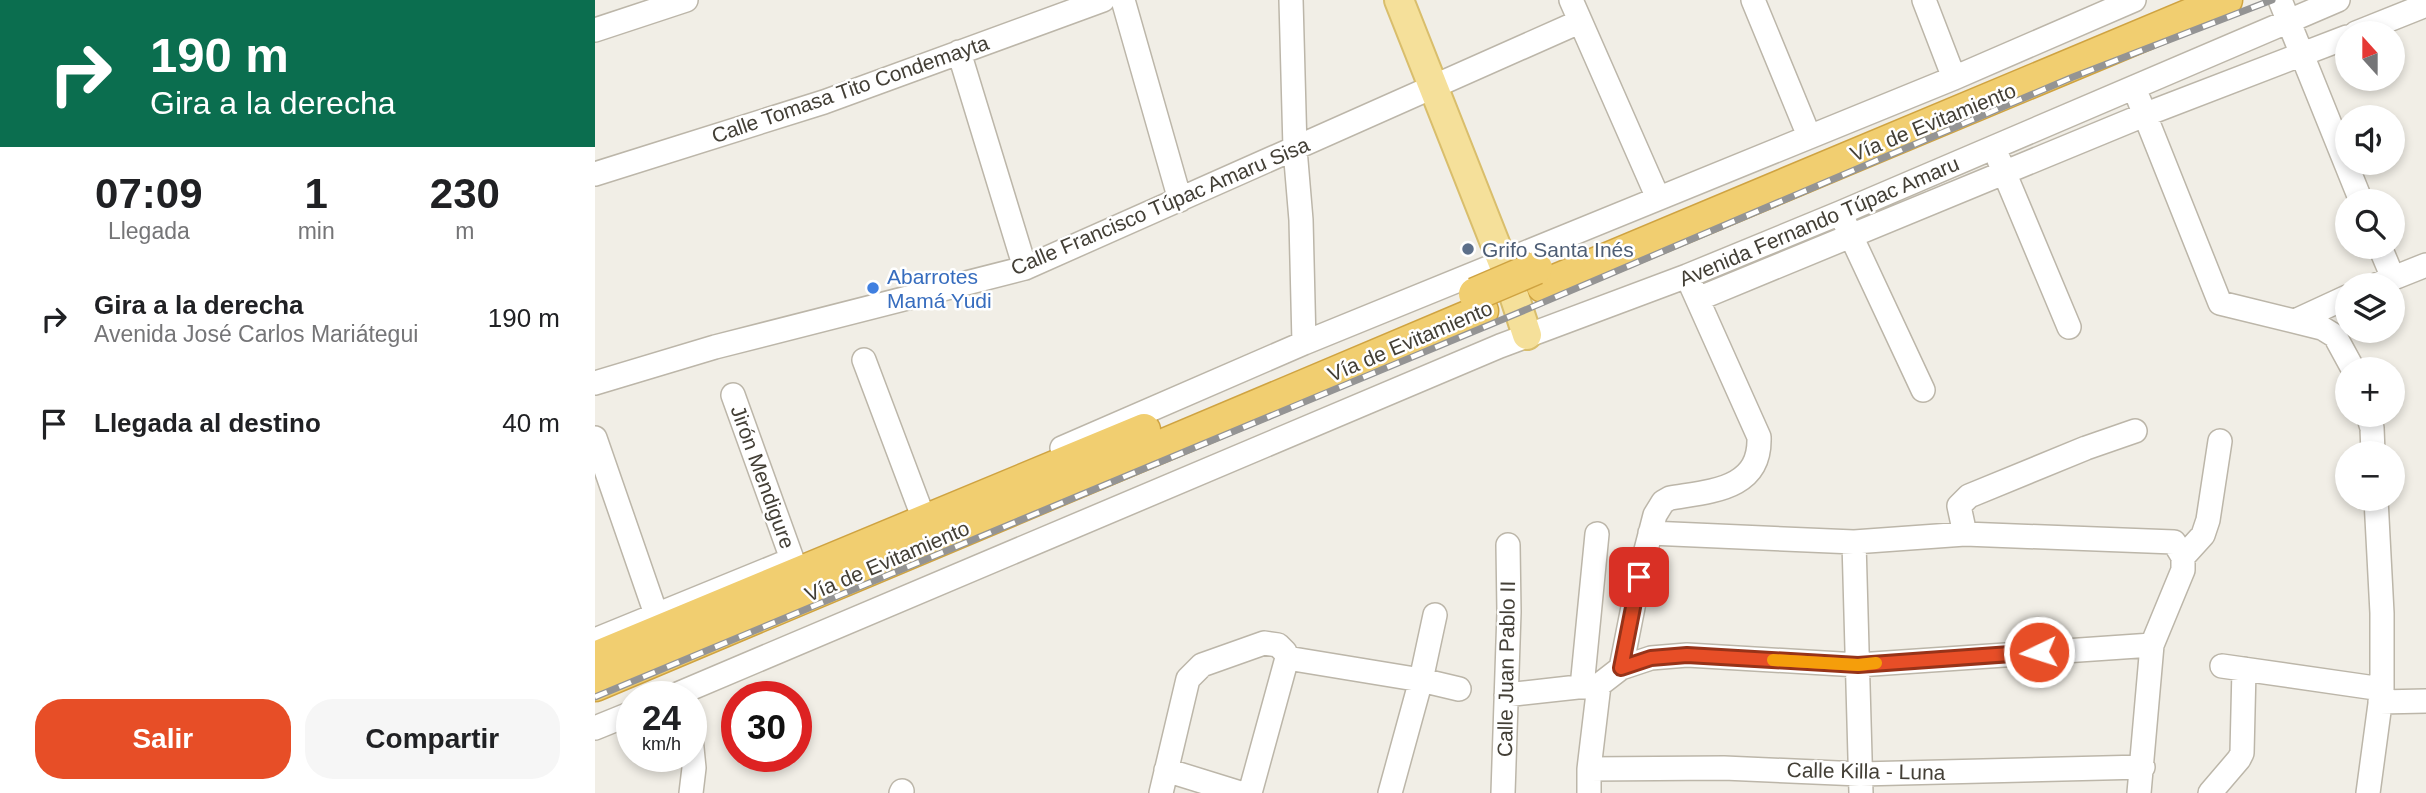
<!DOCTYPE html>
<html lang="es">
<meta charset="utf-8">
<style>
:root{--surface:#fff;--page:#f6f6f6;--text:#202124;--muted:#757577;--accent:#e74e27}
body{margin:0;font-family:Helvetica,sans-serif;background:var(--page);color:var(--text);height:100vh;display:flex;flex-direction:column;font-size:26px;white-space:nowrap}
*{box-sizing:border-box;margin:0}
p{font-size:23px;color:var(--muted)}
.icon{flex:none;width:38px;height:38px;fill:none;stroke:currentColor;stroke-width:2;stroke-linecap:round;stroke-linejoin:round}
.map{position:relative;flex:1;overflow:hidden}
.drawer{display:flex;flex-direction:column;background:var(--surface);width:595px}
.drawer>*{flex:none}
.hud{background:#0b6e4f;color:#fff;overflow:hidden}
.needle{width:46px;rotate:339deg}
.controls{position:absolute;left:1740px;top:21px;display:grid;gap:14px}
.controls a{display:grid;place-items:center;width:70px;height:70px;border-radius:50%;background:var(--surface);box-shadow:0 4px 10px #0003;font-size:35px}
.speed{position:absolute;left:21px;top:681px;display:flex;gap:14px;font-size:35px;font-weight:700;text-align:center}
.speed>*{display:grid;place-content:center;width:91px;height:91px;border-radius:50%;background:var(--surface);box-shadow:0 4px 10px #0003;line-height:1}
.speed small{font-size:18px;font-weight:400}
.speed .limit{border:10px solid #d22;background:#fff;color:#111}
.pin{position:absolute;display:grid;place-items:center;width:60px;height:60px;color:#fff;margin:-30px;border-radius:14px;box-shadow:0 4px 10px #0006}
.me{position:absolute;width:77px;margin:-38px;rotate:266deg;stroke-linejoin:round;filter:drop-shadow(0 0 5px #0008)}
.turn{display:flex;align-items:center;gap:24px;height:147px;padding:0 35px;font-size:32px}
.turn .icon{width:91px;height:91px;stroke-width:2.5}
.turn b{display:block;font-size:49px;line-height:60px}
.eta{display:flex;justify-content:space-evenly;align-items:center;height:119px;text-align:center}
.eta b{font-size:42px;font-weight:700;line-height:49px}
.primary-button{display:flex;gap:14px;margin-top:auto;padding:14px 35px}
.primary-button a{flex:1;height:80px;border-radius:28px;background:var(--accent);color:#fff;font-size:28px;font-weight:700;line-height:80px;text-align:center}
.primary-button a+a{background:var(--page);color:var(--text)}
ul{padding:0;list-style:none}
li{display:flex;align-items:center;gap:21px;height:105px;padding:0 35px}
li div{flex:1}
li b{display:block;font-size:26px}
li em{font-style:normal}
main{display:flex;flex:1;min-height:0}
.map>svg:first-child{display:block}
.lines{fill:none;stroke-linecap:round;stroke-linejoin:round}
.minor-casing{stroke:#bcb6a9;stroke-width:26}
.major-casing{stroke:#d9be6c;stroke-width:32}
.highway-casing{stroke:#cfa341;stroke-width:35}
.minor{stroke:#fff;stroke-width:23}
.major{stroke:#f5e09a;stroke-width:28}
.highway{stroke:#f1ce70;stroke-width:32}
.rail-casing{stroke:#949494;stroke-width:7}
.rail{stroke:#fff;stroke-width:4.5;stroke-dasharray:13;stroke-linecap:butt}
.highway-bridge-casing{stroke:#cfa341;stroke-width:35;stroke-linecap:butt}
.highway-bridge{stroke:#f1ce70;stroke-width:32}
.route-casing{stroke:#963319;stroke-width:18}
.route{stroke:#e74e27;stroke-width:12}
.slow{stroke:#f59e0b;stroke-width:12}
.service-dot{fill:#5c6f8a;stroke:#fff;stroke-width:2.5}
.shop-dot{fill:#3f7fe0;stroke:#fff;stroke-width:2.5}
.labels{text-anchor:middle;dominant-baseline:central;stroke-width:5;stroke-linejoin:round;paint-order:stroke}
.street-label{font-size:21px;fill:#433f36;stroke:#fff}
.service-label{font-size:21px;fill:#4e5e75;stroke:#fff;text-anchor:start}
.shop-label{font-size:21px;fill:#366cbe;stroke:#fff;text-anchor:start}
</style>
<main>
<section class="drawer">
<div class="hud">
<div class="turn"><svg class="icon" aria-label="right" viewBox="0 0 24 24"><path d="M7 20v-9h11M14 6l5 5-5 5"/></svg><div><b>190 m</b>Gira a la derecha</div></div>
</div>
<div class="eta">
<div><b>07:09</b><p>Llegada</p></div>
<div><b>1</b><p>min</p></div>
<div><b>230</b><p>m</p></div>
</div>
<ul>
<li><svg class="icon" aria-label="right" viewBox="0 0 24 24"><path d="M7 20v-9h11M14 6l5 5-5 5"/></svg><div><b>Gira a la derecha</b><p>Avenida José Carlos Mariátegui</p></div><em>190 m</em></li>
<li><svg class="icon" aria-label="arrive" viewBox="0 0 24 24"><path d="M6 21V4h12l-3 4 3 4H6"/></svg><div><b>Llegada al destino</b></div><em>40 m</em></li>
</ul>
<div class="primary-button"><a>Salir</a><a>Compartir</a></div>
</section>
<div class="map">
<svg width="1831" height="793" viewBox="0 0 1831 793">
<rect width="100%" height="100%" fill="#f1eee6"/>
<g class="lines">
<defs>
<path id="minor" d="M528,0L585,200
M696,0L700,149L706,220L709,343
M976,0L1063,198
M1158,0L1214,136
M1329,0L1359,78
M1685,0L1766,201
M0,30L91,0
M1761,33L1831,5
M364,52L430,268
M1544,100L1625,303L1727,328L1740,336L1758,369
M1404,160L1474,327
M0,174L229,102L508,0
M1250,223L1328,390
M1785,247L1798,278
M1781,285L1831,265
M1103,299L1549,115L1752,37
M1700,321L1752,297
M269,360L324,506
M0,383L120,347L430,268L984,22
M138,395L197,559
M1773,415L1777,428L1778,453
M0,438L61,614
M467,448L709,343L1359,78L1539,0
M1055,533L1259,542L1370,534L1579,542L1588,557V570L1557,645L1544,793
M1370,534L1364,506L1374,496L1491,448L1540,431
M1259,542L1266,793
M1588,557L1608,535L1613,520L1625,441
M0,640L196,560
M692,658L826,680L864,689
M1627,666L1787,689
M1026,668L1056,658L1092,655L1263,665L1557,645
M987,687L1002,534
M911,695L1001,685
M78,696L905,346L1092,276L1245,213L1743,0
M1785,702L1831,701
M0,728L37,713
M994,769L1129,768L1265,774L1548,767
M571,770L645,793
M96,793L99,768L96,738
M306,793L307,791
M566,793L593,679L607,665L669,643L683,645L690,652L692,658L655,793
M795,793L826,680L840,615
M908,793L914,612L913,545
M994,793V769L1004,685L1026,668L1044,577L1060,515L1068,502L1075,498C1116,491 1166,490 1164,437L1096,285
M1615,793L1644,759L1647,753L1649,669
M1773,793L1787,689V613L1781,499"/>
<path id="major" d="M804,0L911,271L932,335"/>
<path id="highway" d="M948,286L1631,0
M0,658L549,430
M0,685L887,311"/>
</defs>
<use href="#minor" class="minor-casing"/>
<use href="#major" class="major-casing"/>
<use href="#highway" class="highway-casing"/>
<use href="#minor" class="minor"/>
<use href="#major" class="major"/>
<use href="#highway" class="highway"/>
<defs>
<path id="rail" d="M0,697L923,313L1478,77L1677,0"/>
</defs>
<use href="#rail" class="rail-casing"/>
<use href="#rail" class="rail"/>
<defs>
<path id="highway-bridge" d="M880,294L941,268"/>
</defs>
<use href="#highway-bridge" class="highway-bridge-casing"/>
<use href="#highway-bridge" class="highway-bridge"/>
</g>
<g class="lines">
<defs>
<path id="route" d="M1044,577L1026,668L1056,658L1092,655L1263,665L1444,652"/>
</defs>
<use href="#route" class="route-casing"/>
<use href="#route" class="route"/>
<path class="slow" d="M1178,660L1263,665L1281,663"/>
</g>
<circle class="service-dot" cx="873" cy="249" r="7"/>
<circle class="shop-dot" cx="278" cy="288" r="7"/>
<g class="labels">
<g class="street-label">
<text transform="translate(255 89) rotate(-19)">Calle Tomasa Tito Condemayta</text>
<text transform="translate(1338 122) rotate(-22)">Vía de Evitamiento</text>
<text transform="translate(565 206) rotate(-23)">Calle Francisco Túpac Amaru Sisa</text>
<text transform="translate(1224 221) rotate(-23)">Avenida Fernando Túpac Amaru</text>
<text transform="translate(815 341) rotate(-23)">Vía de Evitamiento</text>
<text transform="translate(168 477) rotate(70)">Jirón Mendigure</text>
<text transform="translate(292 561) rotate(-23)">Vía de Evitamiento</text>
<text transform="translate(911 669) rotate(-89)">Calle Juan Pablo II</text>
<text transform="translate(1271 771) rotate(1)">Calle Killa - Luna</text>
</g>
<g class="service-label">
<text x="887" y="249">Grifo Santa Inés</text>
</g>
<g class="shop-label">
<text x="292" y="276">Abarrotes<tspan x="292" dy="24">Mamá Yudi</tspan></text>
</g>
</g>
</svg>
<div class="controls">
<a><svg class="needle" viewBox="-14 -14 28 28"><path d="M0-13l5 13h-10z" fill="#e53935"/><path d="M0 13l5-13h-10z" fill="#757577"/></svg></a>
<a><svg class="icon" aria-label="sound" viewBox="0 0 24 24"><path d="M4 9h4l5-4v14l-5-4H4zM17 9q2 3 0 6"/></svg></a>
<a><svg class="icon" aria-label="search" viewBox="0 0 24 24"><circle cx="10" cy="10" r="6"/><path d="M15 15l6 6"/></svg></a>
<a><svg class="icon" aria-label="layers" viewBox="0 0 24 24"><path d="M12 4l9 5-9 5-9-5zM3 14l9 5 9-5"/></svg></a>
<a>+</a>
<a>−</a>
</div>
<div class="speed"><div>24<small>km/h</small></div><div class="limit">30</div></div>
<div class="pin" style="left:1044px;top:577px;background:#d93025"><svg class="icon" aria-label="arrive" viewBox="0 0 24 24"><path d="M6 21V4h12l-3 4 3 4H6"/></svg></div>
<svg class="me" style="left:1444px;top:652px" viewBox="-20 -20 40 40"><circle r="17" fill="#e74e27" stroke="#fff" stroke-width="3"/><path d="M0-11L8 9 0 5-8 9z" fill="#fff"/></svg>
</div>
</main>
